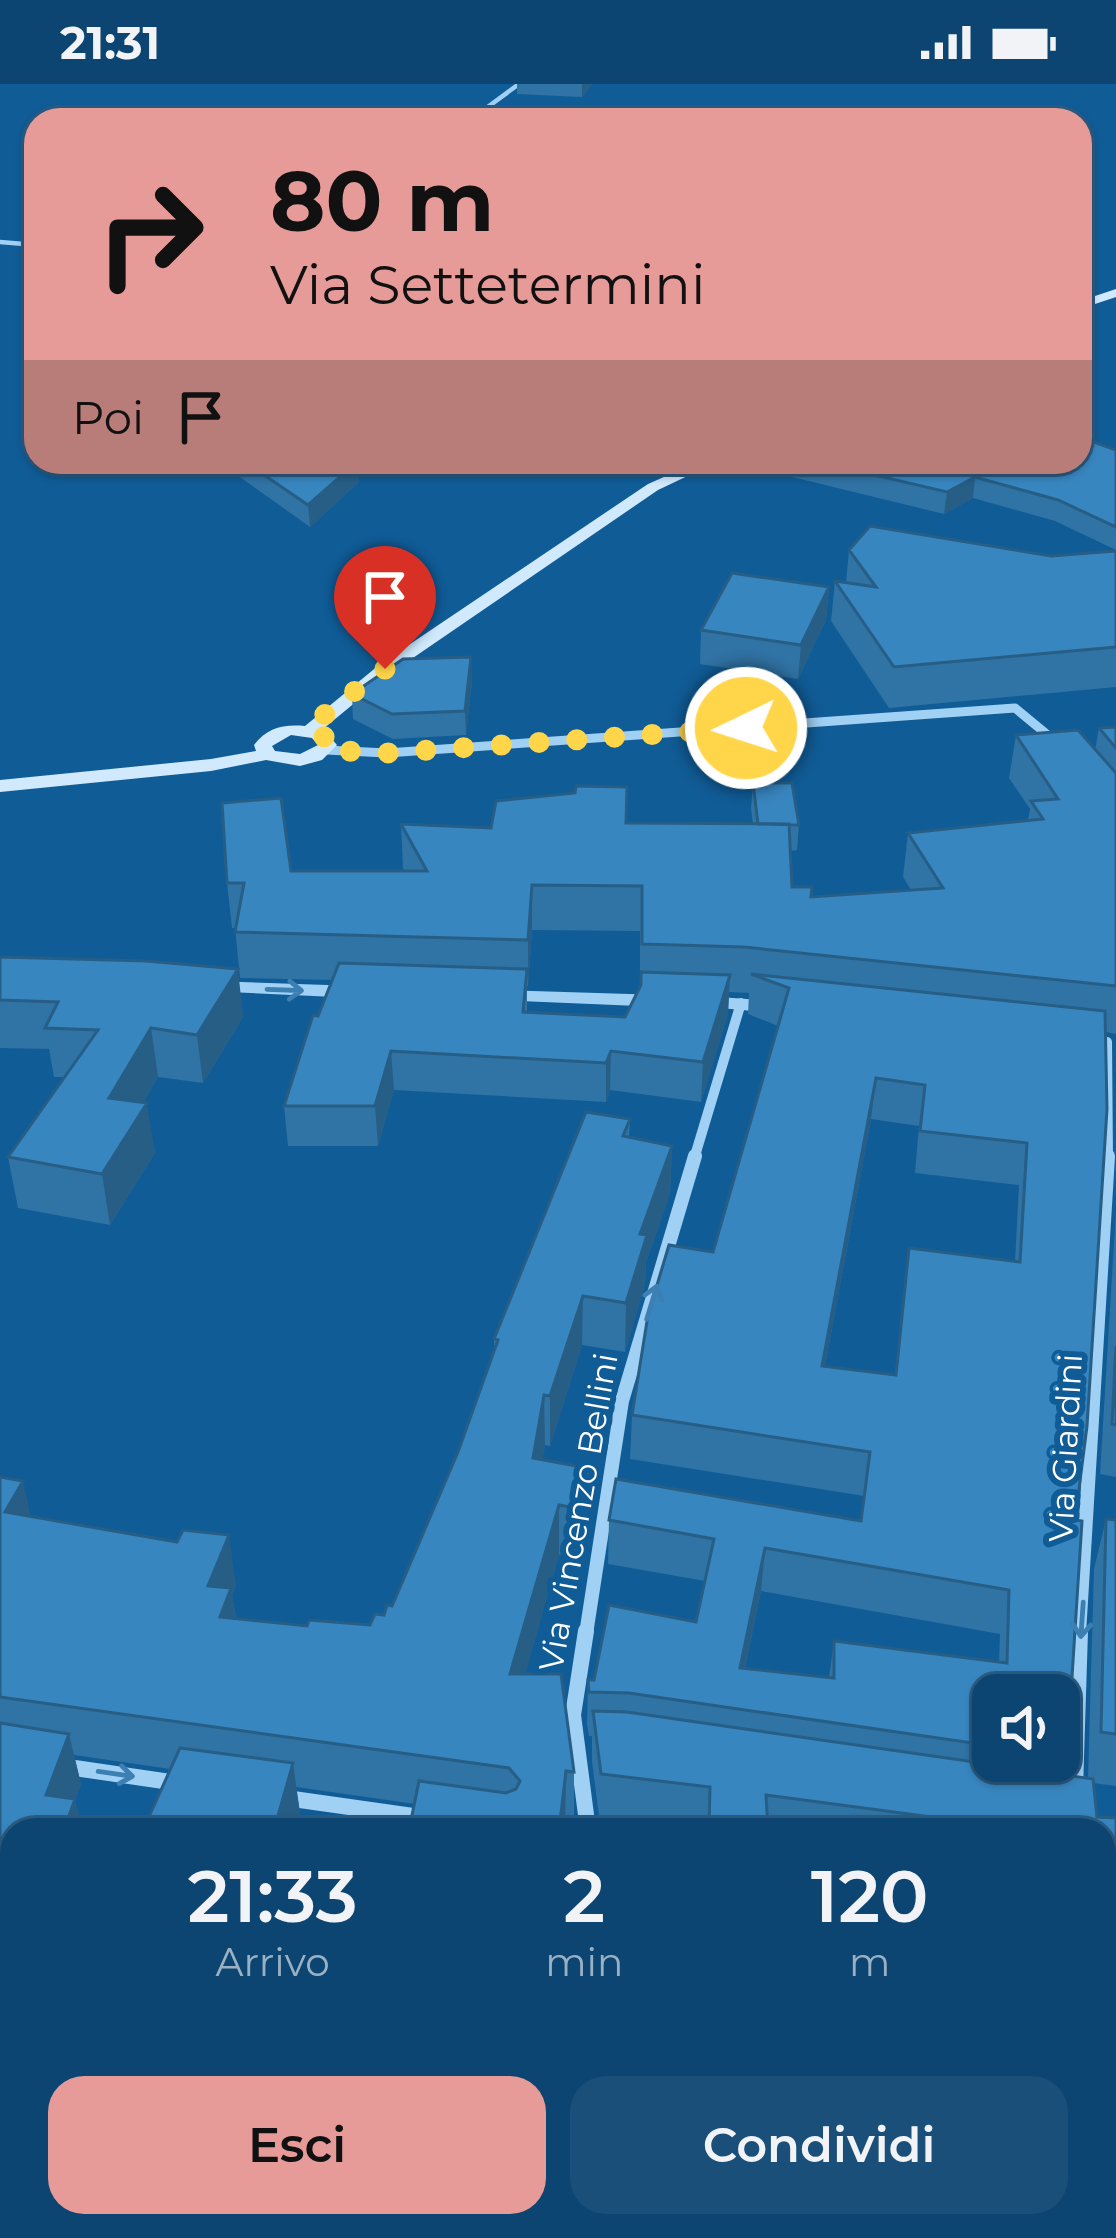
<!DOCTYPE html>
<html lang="it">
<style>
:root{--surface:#0c4571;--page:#1a4f79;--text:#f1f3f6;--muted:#9ab1c3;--line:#2c5d84;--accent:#e69b98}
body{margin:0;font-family:Montserrat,sans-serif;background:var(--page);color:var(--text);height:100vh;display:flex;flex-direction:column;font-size:45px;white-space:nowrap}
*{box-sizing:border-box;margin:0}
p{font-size:39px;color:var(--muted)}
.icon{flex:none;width:66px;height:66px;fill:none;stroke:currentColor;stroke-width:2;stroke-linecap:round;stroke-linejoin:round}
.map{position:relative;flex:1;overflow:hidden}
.sheet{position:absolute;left:0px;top:1734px;width:1116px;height:420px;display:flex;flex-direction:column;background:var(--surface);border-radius:36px 36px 0 0;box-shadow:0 3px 9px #0004,0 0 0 3px var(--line)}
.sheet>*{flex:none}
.top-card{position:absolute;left:24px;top:24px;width:1068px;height:366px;border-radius:36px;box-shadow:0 3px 9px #0004,0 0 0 3px var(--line);background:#e69b98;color:#111;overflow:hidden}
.buttons{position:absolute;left:972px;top:1590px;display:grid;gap:24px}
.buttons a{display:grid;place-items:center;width:108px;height:108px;border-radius:24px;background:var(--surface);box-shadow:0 3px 9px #0004,0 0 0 3px var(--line);font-size:60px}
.pin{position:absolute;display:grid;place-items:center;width:102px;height:102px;color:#fff;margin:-123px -51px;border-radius:50% 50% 50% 0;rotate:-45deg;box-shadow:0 0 12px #0007}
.pin .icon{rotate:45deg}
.me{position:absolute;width:132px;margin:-66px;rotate:266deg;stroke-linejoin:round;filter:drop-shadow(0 0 9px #0008)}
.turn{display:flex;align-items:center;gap:42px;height:252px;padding:0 48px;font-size:54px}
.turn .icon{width:156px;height:156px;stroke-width:2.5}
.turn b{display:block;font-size:84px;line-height:102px}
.then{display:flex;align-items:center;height:114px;padding:0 48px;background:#0003;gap:24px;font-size:45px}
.eta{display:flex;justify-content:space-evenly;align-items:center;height:204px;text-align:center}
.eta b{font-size:72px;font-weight:600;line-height:84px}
.cta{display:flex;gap:24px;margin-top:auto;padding:24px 48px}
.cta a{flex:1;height:138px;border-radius:36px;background:var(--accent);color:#111;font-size:48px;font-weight:600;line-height:138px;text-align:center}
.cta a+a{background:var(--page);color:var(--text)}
.status{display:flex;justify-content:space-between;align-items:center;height:84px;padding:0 60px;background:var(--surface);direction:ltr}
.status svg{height:33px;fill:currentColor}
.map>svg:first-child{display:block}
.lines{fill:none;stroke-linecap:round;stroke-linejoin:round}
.minor-far4{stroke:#a0d0f4;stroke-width:4.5}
.minor-far3{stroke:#a0d0f4;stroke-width:9}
.minor-far2{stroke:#a0d0f4;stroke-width:10}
.minor-far1{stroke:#a0d0f4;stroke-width:14}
.minor{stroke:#a0d0f4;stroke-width:16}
.tertiary{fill:#a0d0f4;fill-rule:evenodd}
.secondary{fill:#d0e9fd;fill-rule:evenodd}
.wall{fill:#3073a5;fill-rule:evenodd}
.shaded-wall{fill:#275e86}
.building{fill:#3886c0;stroke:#275e86;stroke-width:3;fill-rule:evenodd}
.oneway{stroke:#3b7fb3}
.route{stroke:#ffd54a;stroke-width:21;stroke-dasharray:0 37.8}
.labels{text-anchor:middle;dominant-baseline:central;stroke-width:12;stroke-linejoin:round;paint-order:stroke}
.street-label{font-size:33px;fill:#fff;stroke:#105c97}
</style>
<div class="status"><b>21:31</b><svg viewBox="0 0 49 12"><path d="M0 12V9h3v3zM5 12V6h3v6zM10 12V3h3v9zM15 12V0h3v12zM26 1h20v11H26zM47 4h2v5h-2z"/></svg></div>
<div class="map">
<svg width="1116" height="2154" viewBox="0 0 1116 2154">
<rect width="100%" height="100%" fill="#105c97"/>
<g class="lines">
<path class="minor-far4" d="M470,36L519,0
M0,158L36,161"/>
<path class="minor-far3" d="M326,666L387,669L1015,624L1055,657"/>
<path class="minor-far2" d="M1107,958L1108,1075
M694,1075L741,919"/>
<path class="minor-far1" d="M586,1550L622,1317L695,1072
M1079,1550L1108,1072"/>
<path class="minor" d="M586,1547L573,1631L588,1746
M61,1682L177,1699
M1075,1706L1080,1547
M286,1714L427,1734"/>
<path class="tertiary" d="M213,897L356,902L365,908L356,914L206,907L204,903L206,899Z
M501,906L662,911L672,917L662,923L494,916L492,912L494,908Z
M705,912L775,917L785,923L775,929L698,922L695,918Z"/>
<path class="secondary" d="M1116,205V213L1080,225V217Z
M698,378H717L658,406L391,589L323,645L337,661L322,676L300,682L266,676L211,687L0,708V696L211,675L256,667L254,661C267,644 283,640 305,642L379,581L648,400ZM291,651L312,654L318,661L300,670L275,667L272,662Z"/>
</g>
<path class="wall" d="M517,0H592L582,13L517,10Z
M1116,366V466L1055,437L973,414L944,430L776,389L777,378H1080Z
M219,378H358L359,398L310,443Z
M849,466L1051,472L1116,467V603L889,624L831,537L835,497L846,499Z
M829,503L826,536L798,595L700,580L701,546Z
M472,597L466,651L393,655L353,635L352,610Z
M1116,643V950L1106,948L1075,1436L1072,1593L1074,1673L1069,1692L1088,1694L1094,1485L1106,1435L1116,1436V1702L1093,1699L1097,1733L1116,1734V1873L1104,1871V1746H651L600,1740L592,1677V1652H589L587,1640L588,1596H594L696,1538L705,1497L608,1480L609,1436L860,1437L864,1412L630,1375L632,1331L713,1168L778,942L748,930L749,909L729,908L728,929L701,1018L610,1006L606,1018L394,1006L378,1062H288L284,1022L332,896L240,894L235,844H232L227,799L291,787H405L403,784L401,740L491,744L626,739L753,740L751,724L753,699L799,741L797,766L790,767L792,803L811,813L911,806L903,793L908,749L1028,737L1030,725L1009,694L1016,651L1095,666L1099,644ZM532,846L640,847V903L625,933L527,929V902H528ZM871,1035L919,1042L915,1089L1019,1101L1015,1178L909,1164L895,1291L825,1282ZM761,1507L1000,1550L999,1578L834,1557L829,1593L745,1584ZM993,1611H1059V1677H993Z
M0,873L243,933L203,999L158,993L143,1019L155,1069L110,1141L18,1124L8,1073L65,993H54L49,965L0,964Z
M630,1035L629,1053L672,1062L670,1110L646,1178L645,1200L625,1268L582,1261L550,1362L545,1361L542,1376L593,1385L592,1435L586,1476L559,1471L525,1590L574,1688V1738L566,1737L565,1746H409L415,1720L296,1703L300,1729L170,1685L74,1671L81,1700L75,1715L12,1746V1849L0,1847V1393L31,1432L236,1501L232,1511L236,1534L307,1542L370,1541L392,1522L458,1368L494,1267V1255Z
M1116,1126V1393L1100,1390Z
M227,2142H781L780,2154H340L298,2147Z
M869,2142H1104L1116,2154H869Z"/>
<path class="shaded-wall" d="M582,0H592L582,13Z
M358,378L359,398L310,443L308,421Z
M975,393L973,414L944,430L947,408Z
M829,503L826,536L798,595L801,561Z
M471,573L472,597L466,651L465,627Z
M532,801V846L528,902V856Z
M238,885L243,933L203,999L197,951Z
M730,891L728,929L701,1018L703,978Z
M151,944L158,993L118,1063L109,1014Z
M391,967L394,1006L378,1062L375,1022Z
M611,967L610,1006L606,1018V979Z
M876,994L871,1035L817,1325L822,1282Z
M147,1019L155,1069L110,1141L102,1090Z
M672,1062L670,1110L646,1178L645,1200L625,1268L626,1219L640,1150Z
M583,1212L582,1261L550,1362V1312Z
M544,1311L545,1361L534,1424L533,1374Z
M593,1385L592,1435L586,1476L587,1426Z
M23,1397L34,1447L5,1428Z
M559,1421V1471L511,1640L510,1590Z
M229,1451L236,1501L232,1511L239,1554L216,1552L208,1502Z
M765,1464L761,1507L736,1627L740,1584Z
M69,1650L81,1700L68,1733L75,1715L83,1746H67L46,1711Z
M293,1679L300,1729L295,1746H274Z
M566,1687L565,1746H559Z
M279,2142H297V2154H275Z"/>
<path class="building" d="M1080,353L1116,366V443L1058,416L975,393L947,408L819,378H1080Z
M245,378H357L308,421Z
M870,442L1051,472L1116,467V563L894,583L835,497L876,503L849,466Z
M732,489L829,503L801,561L701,546Z
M471,573L465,627L392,630L352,610L403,575Z
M1116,643V664L1099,644Z
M1078,646L1116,689V902L744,863L642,860V802L532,801L528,856L235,848L244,799H227L222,719L281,714L291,787H427L401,740L491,744L496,717L575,709L576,702L627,703L626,739L789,740L792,803H812L811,813L943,804L908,749L1043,735L1031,717L1058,715L1016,651Z
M753,699H792L799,741L758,740Z
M0,873L146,877L238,885L197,951L151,944L109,1014L147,1019L102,1090L8,1073L98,946L45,944L58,918L0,916Z
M339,879L527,885L523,928L625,933L641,901V888L730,891L703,978L611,967L606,979L391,967L375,1022H284L313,931L318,932Z
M751,890L1105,927L1107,1025L1087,1342L1075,1436L1082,1437L1072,1593L1074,1673L1059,1671V1611H993V1662L629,1609L589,1608L588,1596H594L609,1521L696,1538L714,1455L609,1436L616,1395L861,1437L870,1368L632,1331L648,1231L669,1161L713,1168L789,904ZM876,994L925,1001L920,1047L1027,1059L1020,1178L909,1164L896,1291L822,1282ZM765,1464L1009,1506L1007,1579L834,1557V1594L740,1584Z
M586,1028L630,1035L623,1052L672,1062L640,1150L647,1151L626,1219L583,1212L550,1312L544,1311L533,1374L593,1385L587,1426L559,1421L510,1590H561L574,1688L566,1687L559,1746H409L419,1697L506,1709L516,1705L520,1697L509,1684L0,1613V1393L23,1397L5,1428L177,1458L183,1446L229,1451L208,1502L231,1504L220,1533L307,1542L309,1536L370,1541L375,1530L384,1531L387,1521L392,1522L458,1368L498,1256L494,1255Z
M1116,1262V1341L1112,1340Z
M1106,1435L1116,1436V1650L1101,1648Z
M593,1627L627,1628L1093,1695L1097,1733L1116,1734V1821L1104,1819V1746H977V1739L766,1711L768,1746H709L710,1703L601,1690Z
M0,1639L69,1650L46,1711L75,1715L66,1740L109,1746H12V1801L0,1800Z
M180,1664L293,1679L274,1746H143Z
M1104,1882L1115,1883L1116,2154H987L890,2142H1104Z
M227,2142H279L275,2154H224Z
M381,2142H692L690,2154H378Z"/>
<defs><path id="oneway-shaft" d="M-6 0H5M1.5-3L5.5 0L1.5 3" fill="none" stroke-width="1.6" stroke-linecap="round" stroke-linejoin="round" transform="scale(3)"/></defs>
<g class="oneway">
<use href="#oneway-shaft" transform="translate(285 906) rotate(2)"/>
<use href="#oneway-shaft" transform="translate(652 1218) rotate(-73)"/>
<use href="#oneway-shaft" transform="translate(1082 1536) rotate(94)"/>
<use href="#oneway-shaft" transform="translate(116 1690) rotate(8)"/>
</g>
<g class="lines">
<path class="route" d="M385,585L328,627L310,647L324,652L326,666L387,669L746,644"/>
</g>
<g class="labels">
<g class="street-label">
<text transform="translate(1065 1364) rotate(-87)">Via Giardini</text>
<text transform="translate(578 1428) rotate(-80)">Via Vincenzo Bellini</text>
</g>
</g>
</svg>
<div class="buttons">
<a><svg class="icon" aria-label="sound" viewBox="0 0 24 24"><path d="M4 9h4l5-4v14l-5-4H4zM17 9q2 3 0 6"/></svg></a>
</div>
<div class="pin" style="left:385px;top:585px;background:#d93025"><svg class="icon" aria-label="arrive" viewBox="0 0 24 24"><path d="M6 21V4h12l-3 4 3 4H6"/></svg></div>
<svg class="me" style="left:746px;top:644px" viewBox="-20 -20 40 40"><circle r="17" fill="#ffd54a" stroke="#fff" stroke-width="3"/><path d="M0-11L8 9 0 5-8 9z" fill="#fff"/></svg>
<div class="top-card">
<div class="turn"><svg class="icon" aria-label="right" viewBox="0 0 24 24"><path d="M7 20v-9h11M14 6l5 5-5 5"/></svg><div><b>80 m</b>Via Settetermini</div></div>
<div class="then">Poi<svg class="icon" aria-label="arrive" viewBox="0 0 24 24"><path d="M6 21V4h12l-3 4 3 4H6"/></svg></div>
</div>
<section class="sheet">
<div class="eta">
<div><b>21:33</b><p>Arrivo</p></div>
<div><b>2</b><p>min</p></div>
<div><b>120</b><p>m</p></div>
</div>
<div class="cta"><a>Esci</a><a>Condividi</a></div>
</section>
</div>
